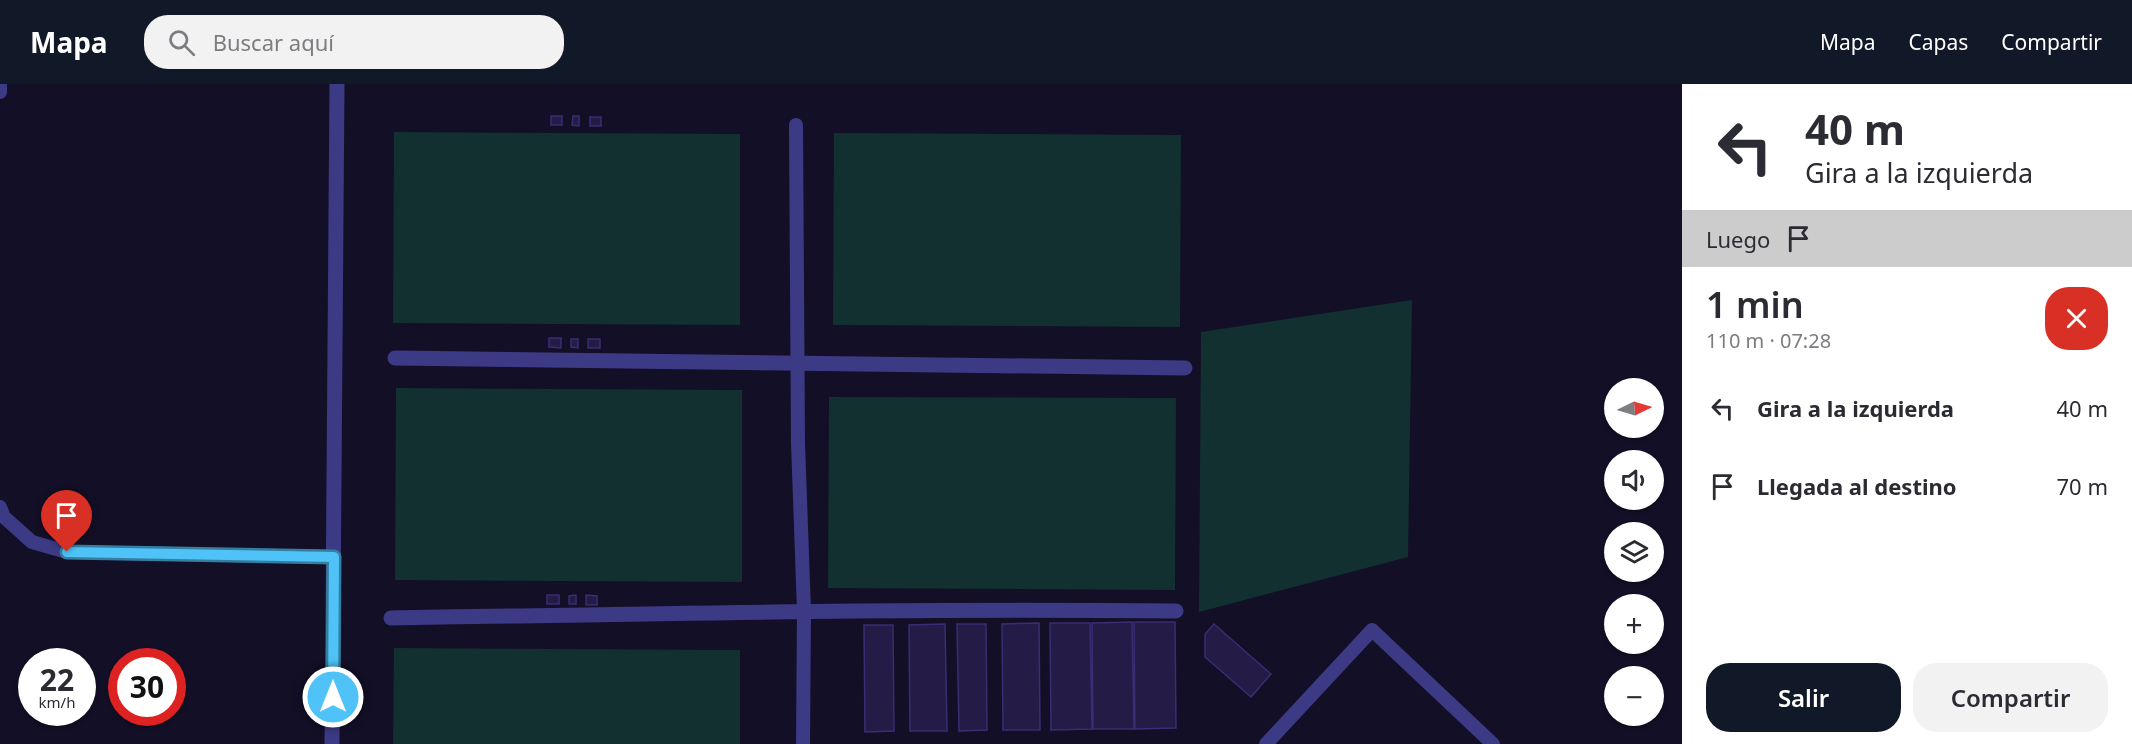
<!DOCTYPE html>
<html lang="es">
<meta charset="utf-8">
<style>
:root{--surface:#fff;--page:#f2f2f3;--text:#2b2b33;--muted:#7c7c81;--accent:#111827}
body{margin:0;font-family:"Noto Sans",sans-serif;background:var(--page);color:var(--text);height:100vh;display:flex;flex-direction:column;font-size:22px;white-space:nowrap}
*{box-sizing:border-box;margin:0}
p{font-size:20px;color:var(--muted)}
.icon{flex:none;width:33px;height:33px;fill:none;stroke:currentColor;stroke-width:2;stroke-linecap:round;stroke-linejoin:round}
.map{position:relative;flex:1;overflow:hidden}
.sheet{display:flex;flex-direction:column;background:var(--surface);width:450px}
.sheet>*{flex:none}
.banner{background:#fff;color:var(--text);overflow:hidden}
.needle{width:39px;rotate:85deg}
.tools{position:absolute;left:1604px;top:294px;display:grid;gap:12px}
.tools a{display:grid;place-items:center;width:60px;height:60px;border-radius:50%;background:var(--surface);box-shadow:0 2px 4px #0004;font-size:30px}
.speed{position:absolute;left:18px;top:564px;display:flex;gap:12px;font-size:30px;font-weight:700;text-align:center}
.speed>*{display:grid;place-content:center;width:78px;height:78px;border-radius:50%;background:var(--surface);box-shadow:0 2px 4px #0004;line-height:1}
.speed small{font-size:15px;font-weight:400}
.speed .limit{border:9px solid #d22;background:#fff;color:#111}
.pin{position:absolute;display:grid;place-items:center;width:51px;height:51px;color:#fff;margin:-62px -26px;border-radius:50% 50% 50% 0;rotate:-45deg;box-shadow:0 0 6px #0007}
.pin .icon{rotate:45deg}
.me{position:absolute;width:66px;margin:-33px;rotate:0deg;stroke-linejoin:round;filter:drop-shadow(0 0 4px #0008)}
.turn{display:flex;align-items:center;gap:21px;height:126px;padding:0 24px;font-size:27px}
.turn .icon{width:78px;height:78px;stroke-width:2.5}
.turn b{display:block;font-size:42px;line-height:51px}
.then{display:flex;align-items:center;height:57px;padding:0 24px;background:#0003;gap:12px;font-size:22px}
.round{display:grid;place-items:center;flex:none;width:63px;height:63px;border-radius:24px;background:var(--page)}
.overview{display:flex;align-items:center;justify-content:space-between;height:102px;padding:0 24px}
h1{font-size:36px;font-weight:600;line-height:45px}
.primary-button{display:flex;gap:12px;margin-top:auto;padding:12px 24px}
.primary-button a{flex:1;height:69px;border-radius:24px;background:var(--accent);color:#fff;font-size:24px;font-weight:600;line-height:69px;text-align:center}
.primary-button a+a{background:var(--page);color:var(--text)}
ul{padding:0;list-style:none}
li{display:flex;align-items:center;gap:18px;height:78px;padding:0 24px}
li div{flex:1}
li b{display:block;font-size:22px}
li em{font-style:normal}
header{display:flex;align-items:center;gap:36px;box-sizing:border-box;height:84px;padding:0 30px;background:var(--accent);color:#fff}
header strong{font-size:28px}
nav{display:flex;gap:33px;margin-inline-start:auto;font-size:21px}
.search{width:420px;height:54px;background:var(--page);display:flex;align-items:center;gap:15px;box-sizing:border-box;padding:0 21px;border-radius:24px;color:var(--muted);font-size:22px}
main{display:flex;flex:1;min-height:0}
.map>svg:first-child{display:block}
.green{fill:#12302f}
.building{fill:#241b47;stroke:#3b2d73;stroke-width:1.5}
.lines{fill:none;stroke-linecap:round;stroke-linejoin:round}
.service{stroke:#3d3a85;stroke-width:14}
.pedestrian{stroke:#3d3a85;stroke-width:15}
.minor{stroke:#3d3a85;stroke-width:15}
.route-casing{stroke:#337fa1;stroke-width:15}
.route{stroke:#4fc3f7;stroke-width:10}
</style>
<header>
<strong>Mapa</strong>
<div class="search"><svg class="icon" aria-label="search" viewBox="0 0 24 24"><circle cx="10" cy="10" r="6"/><path d="M15 15l6 6"/></svg>Buscar aquí</div>
<nav><a>Mapa</a><a>Capas</a><a>Compartir</a></nav>
</header>
<main>
<div class="map">
<svg width="1682" height="660" viewBox="0 0 1682 660">
<rect width="100%" height="100%" fill="#130f26"/>
<path class="green" d="M394,48L740,50V241L393,239Z
M834,49L1181,51L1180,243L833,241Z
M1412,216L1408,473L1199,528L1201,248Z
M396,304L742,306V498L395,496Z
M829,313L1176,314L1175,506L828,504Z
M394,564L740,566V660H393Z"/>
<path class="building" d="M551,32H562V41H551Z
M573,32H579V42L572,41Z
M590,33H601V42H590Z
M549,254H561V264L549,263Z
M571,255H578V264L571,263Z
M588,255H600V264H588Z
M547,511H559V520H547Z
M576,511V520H569V512Z
M586,511L597,512V521H586Z
M1132,538L1134,645H1093L1092,539Z
M1134,538H1175L1176,644L1135,645Z
M1039,539L1040,646H1003L1002,540Z
M1050,539H1090L1092,645L1051,646Z
M945,540L947,647H910L909,541Z
M957,540H986L987,646L959,647Z
M1214,540L1271,590L1251,613L1205,573V550Z
M864,541H893L894,647L865,648Z"/>
<g class="lines">
<path class="service" d="M0,8V0
M796,41L798,359L804,527L803,660
M0,423L4,433L32,458L67,468L334,473
M1266,660L1372,546L1493,660"/>
<path class="pedestrian" d="M395,274L1185,284
M391,534C653,530 914,524 1176,527"/>
<path class="minor" d="M332,660L337,0"/>
</g>
<g class="lines">
<defs>
<path id="route" d="M67,468L334,473L333,613"/>
</defs>
<use href="#route" class="route-casing"/>
<use href="#route" class="route"/>
</g>
</svg>
<div class="tools">
<a><svg class="needle" viewBox="-14 -14 28 28"><path d="M0-13l5 13h-10z" fill="#e53935"/><path d="M0 13l5-13h-10z" fill="#7c7c81"/></svg></a>
<a><svg class="icon" aria-label="sound" viewBox="0 0 24 24"><path d="M4 9h4l5-4v14l-5-4H4zM17 9q2 3 0 6"/></svg></a>
<a><svg class="icon" aria-label="layers" viewBox="0 0 24 24"><path d="M12 4l9 5-9 5-9-5zM3 14l9 5 9-5"/></svg></a>
<a>+</a>
<a>−</a>
</div>
<div class="speed"><div>22<small>km/h</small></div><div class="limit">30</div></div>
<div class="pin" style="left:67px;top:468px;background:#d93025"><svg class="icon" aria-label="arrive" viewBox="0 0 24 24"><path d="M6 21V4h12l-3 4 3 4H6"/></svg></div>
<svg class="me" style="left:333px;top:613px" viewBox="-20 -20 40 40"><circle r="17" fill="#4fc3f7" stroke="#fff" stroke-width="3"/><path d="M0-11L8 9 0 5-8 9z" fill="#fff"/></svg>
</div>
<section class="sheet">
<div class="banner">
<div class="turn"><svg class="icon" aria-label="left" viewBox="0 0 24 24"><path d="M17 20v-9H6M10 6l-5 5 5 5"/></svg><div><b>40 m</b>Gira a la izquierda</div></div>
<div class="then">Luego<svg class="icon" aria-label="arrive" viewBox="0 0 24 24"><path d="M6 21V4h12l-3 4 3 4H6"/></svg></div>
</div>
<div class="overview"><div><h1>1 min</h1><p>110 m · 07:28</p></div><a class="round" style="background:#d93025;color:#fff"><svg class="icon" aria-label="close" viewBox="0 0 24 24"><path d="M6 6l12 12M18 6L6 18"/></svg></a></div>
<ul>
<li><svg class="icon" aria-label="left" viewBox="0 0 24 24"><path d="M17 20v-9H6M10 6l-5 5 5 5"/></svg><div><b>Gira a la izquierda</b></div><em>40 m</em></li>
<li><svg class="icon" aria-label="arrive" viewBox="0 0 24 24"><path d="M6 21V4h12l-3 4 3 4H6"/></svg><div><b>Llegada al destino</b></div><em>70 m</em></li>
</ul>
<div class="primary-button"><a>Salir</a><a>Compartir</a></div>
</section>
</main>
